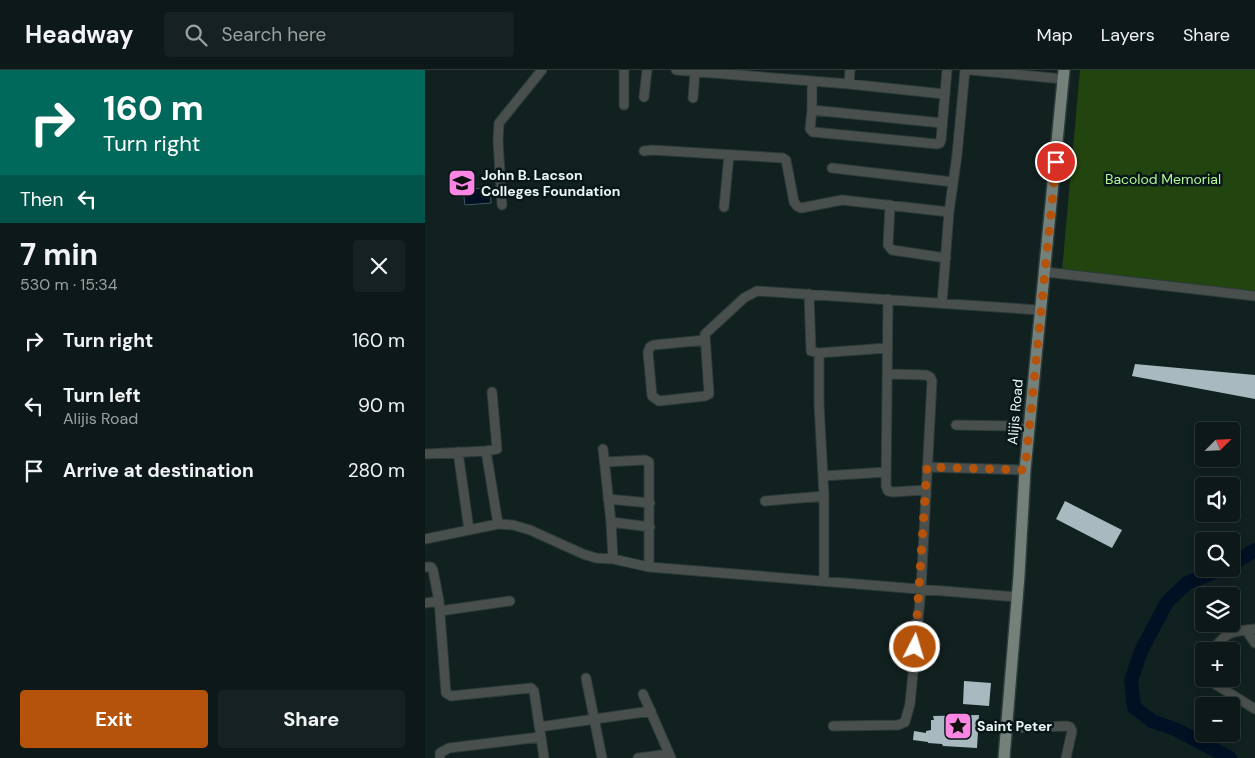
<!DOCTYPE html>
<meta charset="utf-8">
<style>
:root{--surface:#0d1918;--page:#162221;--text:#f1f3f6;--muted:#9aa0a2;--line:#2d3837;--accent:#b45309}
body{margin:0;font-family:"DM Sans",sans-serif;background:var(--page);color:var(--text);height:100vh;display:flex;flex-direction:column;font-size:19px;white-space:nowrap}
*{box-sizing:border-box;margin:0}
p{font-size:16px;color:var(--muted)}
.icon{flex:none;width:28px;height:28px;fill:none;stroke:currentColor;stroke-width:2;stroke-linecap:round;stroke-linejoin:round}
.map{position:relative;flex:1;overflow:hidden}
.panel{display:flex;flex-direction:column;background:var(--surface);width:425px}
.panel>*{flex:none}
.guide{background:#00695c;color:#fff;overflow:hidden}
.needle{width:32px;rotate:66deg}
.tools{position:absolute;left:770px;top:352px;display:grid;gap:10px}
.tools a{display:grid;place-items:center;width:45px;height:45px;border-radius:5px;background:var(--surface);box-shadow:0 2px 8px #0003,0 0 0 1px var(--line);font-size:25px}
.pin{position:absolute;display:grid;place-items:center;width:42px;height:42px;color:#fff;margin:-21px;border:2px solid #fff;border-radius:50%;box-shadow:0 1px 5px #0007}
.me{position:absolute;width:55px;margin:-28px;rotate:5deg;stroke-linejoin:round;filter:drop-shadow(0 0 4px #0008)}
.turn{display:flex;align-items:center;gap:18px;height:105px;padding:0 20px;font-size:22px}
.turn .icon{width:65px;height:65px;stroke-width:2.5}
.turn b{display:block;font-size:35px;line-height:42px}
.then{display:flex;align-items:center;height:48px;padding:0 20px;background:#0003;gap:10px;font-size:19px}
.round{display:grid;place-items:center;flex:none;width:52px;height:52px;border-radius:5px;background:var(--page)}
.headline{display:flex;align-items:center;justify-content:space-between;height:85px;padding:0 20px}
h1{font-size:30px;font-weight:700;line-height:38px}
.action{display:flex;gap:10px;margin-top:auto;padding:10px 20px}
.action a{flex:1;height:58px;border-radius:5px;background:var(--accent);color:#fff;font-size:20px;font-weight:700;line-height:58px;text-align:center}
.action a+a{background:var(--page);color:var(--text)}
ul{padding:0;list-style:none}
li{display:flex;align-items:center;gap:15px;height:65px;padding:0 20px}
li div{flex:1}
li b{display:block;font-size:19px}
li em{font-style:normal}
header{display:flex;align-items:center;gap:30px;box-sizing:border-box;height:70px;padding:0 25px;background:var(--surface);border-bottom:1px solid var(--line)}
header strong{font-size:24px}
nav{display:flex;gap:28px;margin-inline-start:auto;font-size:18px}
.search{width:350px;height:45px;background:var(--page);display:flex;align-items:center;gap:12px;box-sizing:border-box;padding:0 18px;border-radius:5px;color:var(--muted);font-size:19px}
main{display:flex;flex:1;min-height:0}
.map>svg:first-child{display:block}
.green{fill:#22440f}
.water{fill:#011022;stroke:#485561}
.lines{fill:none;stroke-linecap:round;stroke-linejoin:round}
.river{stroke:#011022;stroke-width:14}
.building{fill:#a8bac0}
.minor-casing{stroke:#2b3b3a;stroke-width:11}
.major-casing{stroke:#2b3b3a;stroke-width:14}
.minor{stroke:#494f4c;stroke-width:9}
.major{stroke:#74817a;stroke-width:11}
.route{stroke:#b45309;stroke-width:9;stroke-dasharray:0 16.2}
.labels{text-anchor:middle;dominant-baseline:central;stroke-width:5;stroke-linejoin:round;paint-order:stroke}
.poi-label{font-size:14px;font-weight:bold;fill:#ecf6f5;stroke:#081717;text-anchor:start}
.park-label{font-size:14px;fill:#b4f796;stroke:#081717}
.street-label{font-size:14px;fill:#ecf6f5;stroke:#081717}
</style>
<header>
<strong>Headway</strong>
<div class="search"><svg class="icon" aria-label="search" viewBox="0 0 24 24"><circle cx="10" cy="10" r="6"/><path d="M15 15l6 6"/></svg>Search here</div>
<nav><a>Map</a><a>Layers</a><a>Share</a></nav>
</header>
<main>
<section class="panel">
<div class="guide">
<div class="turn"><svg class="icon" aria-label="right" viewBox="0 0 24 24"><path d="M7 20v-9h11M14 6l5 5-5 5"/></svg><div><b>160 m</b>Turn right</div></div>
<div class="then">Then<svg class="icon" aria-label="left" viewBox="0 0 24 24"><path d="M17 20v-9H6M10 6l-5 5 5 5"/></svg></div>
</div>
<div class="headline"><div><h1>7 min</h1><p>530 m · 15:34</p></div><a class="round"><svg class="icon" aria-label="close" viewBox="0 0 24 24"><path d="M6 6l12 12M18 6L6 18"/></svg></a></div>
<ul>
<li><svg class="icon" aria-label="right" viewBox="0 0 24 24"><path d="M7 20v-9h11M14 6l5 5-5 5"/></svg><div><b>Turn right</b></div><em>160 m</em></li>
<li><svg class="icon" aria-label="left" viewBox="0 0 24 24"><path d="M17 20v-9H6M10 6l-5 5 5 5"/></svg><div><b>Turn left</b><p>Alijis Road</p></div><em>90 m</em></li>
<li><svg class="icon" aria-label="arrive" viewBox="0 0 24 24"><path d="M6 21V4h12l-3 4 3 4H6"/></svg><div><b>Arrive at destination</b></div><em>280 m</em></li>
</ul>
<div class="action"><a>Exit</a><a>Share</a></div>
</section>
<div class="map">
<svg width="830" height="688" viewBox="0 0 830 688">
<rect width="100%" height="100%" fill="#112120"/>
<path class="green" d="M655,0H830V223L637,201Z"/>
<path class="water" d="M65,118L66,133L40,135L38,119Z"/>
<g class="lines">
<path class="river" d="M806,495L830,480
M797,499L762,513L742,532L717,579L706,610L709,637L727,651L750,659L805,688"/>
</g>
<path class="building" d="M710,294L830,305V329L707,306Z
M640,431L697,460L687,478L631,449Z
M539,611L566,613L564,636L538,634Z
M554,645L552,678L518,676L517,674L503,673V672L488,670L489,661L501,663V661L506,660V650H509L508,646Z"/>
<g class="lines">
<defs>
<path id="minor" d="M251,0L424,14L519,24
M546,0L638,9
M387,11V40L385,59L388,62L512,74L515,73L516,70L522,0
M424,14L425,0
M219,27L222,0
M268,28L270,2
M199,35V0
M387,40L517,53
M219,81L227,80L358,88L361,90L369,132L372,136L376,138L417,130L524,142
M407,98L528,112
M77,135L73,71L74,53L117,0
M465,135L463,175L467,180L521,188
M299,137L304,85
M621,202L830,226
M384,224L386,281L394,283L462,278
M463,229L461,416L463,421L468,422L501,420
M517,233L524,142L532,85L540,0
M280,270L229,275L225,277L223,282L227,326L234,331L280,326L284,324L280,264L319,228L332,221L615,240
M394,283V334L399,426V511
M531,355L587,356L603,360
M178,379L186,452L188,489L224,497L592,527
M61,381L73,454
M33,382L44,460
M0,384L61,381L72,379L67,322
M180,392L220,390L224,392V497
M502,397L600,400
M398,406L461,402
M183,429L225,433
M340,431L399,426
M186,452L225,457
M0,469L73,454L88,455L105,460L158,484L171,488L188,489
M0,497H6L8,500L14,531L21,623L26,626L106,618L109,621L119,688
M0,533L14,531
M15,541L85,531
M821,560L830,573
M787,581C803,560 806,562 830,559
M779,592C775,597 776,602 779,607
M161,608L177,688
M782,609L830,639
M218,624L246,688
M408,656L473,655L480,652L485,634L496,519L507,311L505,307L501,305L462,304
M114,657L226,641
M581,658L642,656L645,657L647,661L641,688
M15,688V683L24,678L115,667
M213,688L244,684"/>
<path id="major" d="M579,688L594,506L600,400L639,0"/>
</defs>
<use href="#minor" class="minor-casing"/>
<use href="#major" class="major-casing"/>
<use href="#minor" class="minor"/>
<use href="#major" class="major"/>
</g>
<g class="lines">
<path class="route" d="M490,577L502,397L600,400L631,92"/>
</g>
<defs>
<symbol id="university-square" viewBox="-11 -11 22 22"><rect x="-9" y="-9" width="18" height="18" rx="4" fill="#fc86e3" stroke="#081717"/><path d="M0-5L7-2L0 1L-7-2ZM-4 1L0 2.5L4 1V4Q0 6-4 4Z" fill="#111"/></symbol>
<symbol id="sight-square" viewBox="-11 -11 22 22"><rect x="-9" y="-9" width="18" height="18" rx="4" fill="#fc86e3" stroke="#081717"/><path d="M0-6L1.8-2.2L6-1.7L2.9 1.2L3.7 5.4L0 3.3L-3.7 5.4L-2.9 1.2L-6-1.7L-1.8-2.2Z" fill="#111"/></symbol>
</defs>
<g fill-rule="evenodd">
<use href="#university-square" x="21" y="97" width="32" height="32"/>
<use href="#sight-square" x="517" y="640" width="32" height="32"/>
</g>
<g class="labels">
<g class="poi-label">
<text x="56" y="105">John B. Lacson<tspan x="56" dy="16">Colleges Foundation</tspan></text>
<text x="552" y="656">Saint Peter</text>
</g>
<g class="park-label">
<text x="738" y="109">Bacolod Memorial</text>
</g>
<g class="street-label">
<text transform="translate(590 342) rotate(-85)">Alijis Road</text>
</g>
</g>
</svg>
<div class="tools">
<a><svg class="needle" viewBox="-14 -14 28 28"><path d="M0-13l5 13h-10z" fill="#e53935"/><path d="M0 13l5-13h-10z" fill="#9aa0a2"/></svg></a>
<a><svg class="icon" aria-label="sound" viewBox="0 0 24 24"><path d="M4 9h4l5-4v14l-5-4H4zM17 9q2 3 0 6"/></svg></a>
<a><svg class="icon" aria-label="search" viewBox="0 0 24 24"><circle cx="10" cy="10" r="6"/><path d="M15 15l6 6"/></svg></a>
<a><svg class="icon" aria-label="layers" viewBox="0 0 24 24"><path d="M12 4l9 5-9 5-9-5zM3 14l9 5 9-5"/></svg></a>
<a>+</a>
<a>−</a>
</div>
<div class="pin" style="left:631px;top:92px;background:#d93025"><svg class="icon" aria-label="arrive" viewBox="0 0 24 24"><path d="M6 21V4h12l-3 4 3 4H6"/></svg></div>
<svg class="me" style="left:490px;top:577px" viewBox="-20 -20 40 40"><circle r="17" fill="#b45309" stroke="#fff" stroke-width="3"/><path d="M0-11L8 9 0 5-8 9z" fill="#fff"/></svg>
</div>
</main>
